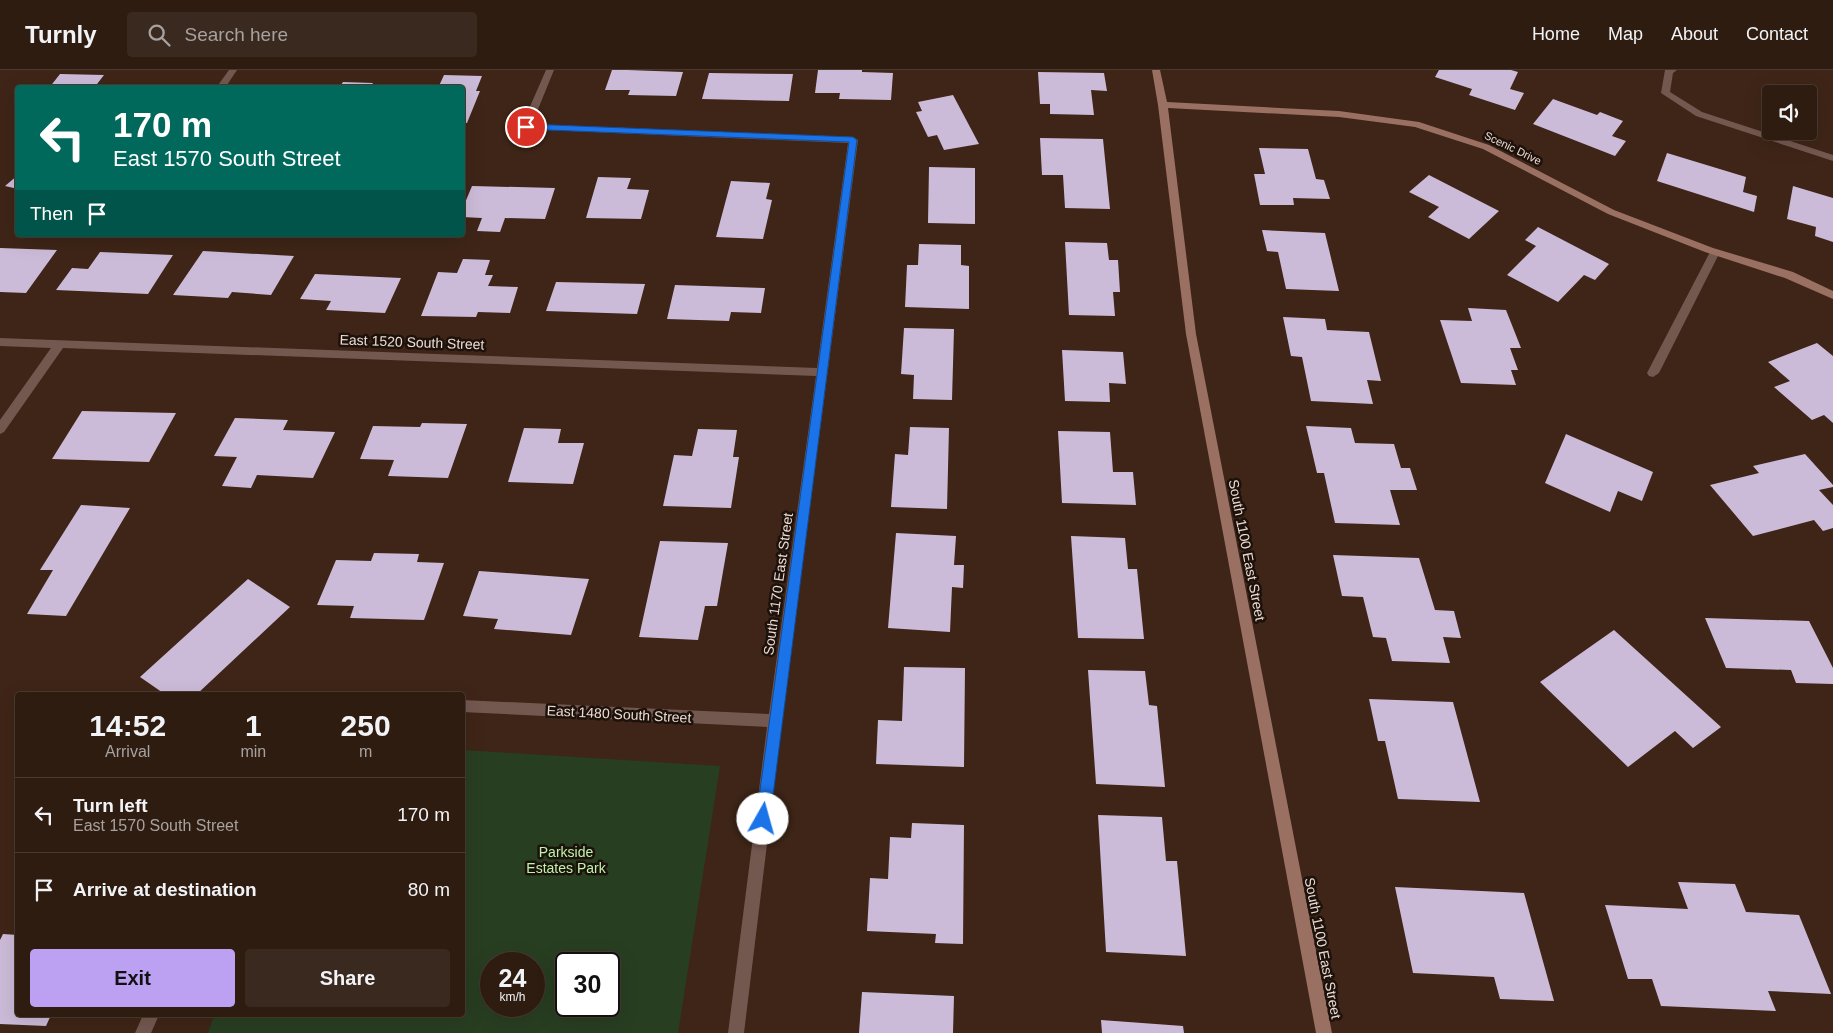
<!DOCTYPE html>
<style>
:root{--surface:#2e1c11;--page:#3a291f;--text:#f1f3f6;--muted:#a7a19f;--line:#493a31;--accent:#bca0f2}
body{margin:0;font-family:Arial,sans-serif;background:var(--page);color:var(--text);height:100vh;display:flex;flex-direction:column;font-size:19px;white-space:nowrap}
*{box-sizing:border-box;margin:0}
p{font-size:16px;color:var(--muted)}
.icon{flex:none;width:28px;height:28px;fill:none;stroke:currentColor;stroke-width:2;stroke-linecap:round;stroke-linejoin:round}
.map{position:relative;flex:1;overflow:hidden}
.side{position:absolute;left:15px;top:622px;width:450px;height:325px;display:flex;flex-direction:column;background:var(--surface);border-radius:5px;box-shadow:0 5px 20px #0002,0 0 0 1px var(--line)}
.side>*{flex:none}
.top-card{position:absolute;left:15px;top:15px;width:450px;height:152px;border-radius:5px;box-shadow:0 5px 20px #0002,0 0 0 1px var(--line);background:#00695c;color:#fff;overflow:hidden}
.fabs{position:absolute;left:1762px;top:15px;display:grid;gap:10px}
.fabs a{display:grid;place-items:center;width:55px;height:55px;border-radius:5px;background:var(--surface);box-shadow:0 5px 20px #0002,0 0 0 1px var(--line);font-size:25px}
.speed{position:absolute;left:480px;top:882px;display:flex;gap:10px;font-size:25px;font-weight:700;text-align:center}
.speed>*{display:grid;place-content:center;width:65px;height:65px;border-radius:50%;background:var(--surface);box-shadow:0 5px 20px #0002,0 0 0 1px var(--line);line-height:1}
.speed small{font-size:12px;font-weight:400}
.speed .limit{border:2px solid #111;border-radius:8px;background:#fff;color:#111}
.pin{position:absolute;display:grid;place-items:center;width:42px;height:42px;color:#fff;margin:-21px;border:2px solid #fff;border-radius:50%;box-shadow:0 1px 5px #0007}
.me{position:absolute;width:55px;margin:-28px;rotate:7deg;stroke-linejoin:round;filter:drop-shadow(0 0 4px #0008)}
.turn{display:flex;align-items:center;gap:18px;height:105px;padding:0 15px;font-size:22px}
.turn .icon{width:65px;height:65px;stroke-width:2.5}
.turn b{display:block;font-size:35px;line-height:42px}
.then{display:flex;align-items:center;height:48px;padding:0 15px;background:#0003;gap:10px;font-size:19px}
.eta{display:flex;justify-content:space-evenly;align-items:center;height:85px;text-align:center}
.eta b{font-size:30px;font-weight:700;line-height:35px}
.primary-button{display:flex;gap:10px;margin-top:auto;padding:10px 15px}
.primary-button a{flex:1;height:58px;border-radius:5px;background:var(--accent);color:#111;font-size:20px;font-weight:700;line-height:58px;text-align:center}
.primary-button a+a{background:var(--page);color:var(--text)}
ul{padding:0;list-style:none}
li{display:flex;align-items:center;gap:15px;height:75px;padding:0 15px;border-top:1px solid var(--line)}
li div{flex:1}
li b{display:block;font-size:19px}
li em{font-style:normal}
header{display:flex;align-items:center;gap:30px;box-sizing:border-box;height:70px;padding:0 25px;background:var(--surface);border-bottom:1px solid var(--line)}
header strong{font-size:24px}
nav{display:flex;gap:28px;margin-inline-start:auto;font-size:18px}
.search{width:350px;height:45px;background:var(--page);display:flex;align-items:center;gap:12px;box-sizing:border-box;padding:0 18px;border-radius:5px;color:var(--muted);font-size:19px}
.map>svg:first-child{display:block}
.green{fill:#283e21;fill-rule:evenodd}
.building{fill:#ccbbd8}
.lines{fill:none;stroke-linecap:round;stroke-linejoin:round}
.lane{fill:#735850;fill-rule:evenodd}
.street{fill:#735850;fill-rule:evenodd}
.secondary{fill:#9a7063;fill-rule:evenodd}
.route{fill:#1a73e8;stroke:#114b97}
.labels{text-anchor:middle;dominant-baseline:central;stroke-width:5;stroke-linejoin:round;paint-order:stroke}
.far-street-label{font-size:11px;fill:#eddcd3;stroke:#1c110b}
.street-label{font-size:14px;fill:#eddcd3;stroke:#1c110b}
.park-label{font-size:14px;fill:#bbf4aa;stroke:#1c110b}
</style>
<header>
<strong>Turnly</strong>
<div class="search"><svg class="icon" aria-label="search" viewBox="0 0 24 24"><circle cx="10" cy="10" r="6"/><path d="M15 15l6 6"/></svg>Search here</div>
<nav><a>Home</a><a>Map</a><a>About</a><a>Contact</a></nav>
</header>
<div class="map">
<svg width="1833" height="963" viewBox="0 0 1833 963">
<rect width="100%" height="100%" fill="#3e2517"/>
<path class="green" d="M463,680L720,696L678,963H208L214,945H462ZM491,894H534V936H491ZM566,894H609V936H566Z"/>
<path class="building" d="M612,0H627L683,2L676,26L628,25L630,20H605Z
M818,0H862V2L893,3L891,30L839,29L840,23H815Z
M1439,0H1511L1518,2L1510,19L1524,23L1515,40L1469,25L1472,19L1435,7Z
M1038,2L1104,3L1107,21L1091,20L1094,45L1050,44V34H1040Z
M709,3L793,4L789,31L702,29Z
M60,4L104,5L94,18H49Z
M444,5L482,6L476,21H480L467,53H462V18H438Z
M343,12L373,13L370,18H339Z
M953,25L979,74L944,80L937,65L928,67L916,42L922,41L918,32Z
M1553,29L1597,45L1600,42L1623,51L1612,66L1626,71L1615,86L1533,54Z
M1040,68L1103,69L1110,139L1065,138L1063,105H1042Z
M1259,78L1308,79L1316,109L1324,110L1330,129L1293,128L1294,135H1260L1254,104H1265Z
M1667,83L1746,107L1743,122L1757,126L1754,142L1657,111Z
M929,97L975,98V154L928,153Z
M18,105V119L5,116Z
M1429,105L1499,141L1469,169L1428,147L1439,137L1409,122Z
M598,107L631,108L627,119L649,120L641,149L586,148Z
M731,111L770,113L766,129L772,130L763,169L716,167Z
M472,116L555,118L545,149L505,148L500,162L477,161L482,148L462,147V140Z
M1793,116L1833,128V172L1815,166L1816,157L1787,149Z
M1538,157L1609,194L1595,210L1584,205L1558,232L1507,205L1536,176L1525,170Z
M1262,160L1325,163L1339,221L1286,219L1278,182L1267,181Z
M1065,172L1107,173L1109,190H1118L1120,222H1113L1115,246L1069,245Z
M919,174L961,175V195L969,196V239L905,237L907,195H918Z
M0,178L57,180L26,223L0,222Z
M203,181L294,186L271,225L232,222L228,228L173,225Z
M100,182L173,185L148,224L56,220L72,198L88,199Z
M463,189L490,190L485,205H493L488,216L518,217L510,243L478,242L476,247L421,246L438,202L457,203Z
M315,204L401,208L385,243L326,240L331,231L300,229Z
M556,212L645,214L637,244L546,241Z
M675,215L765,218L761,243L731,242L729,251L667,249Z
M1468,238L1506,240L1521,278H1510L1518,300H1511L1516,315L1461,313L1440,250L1472,251Z
M1283,247L1325,249L1327,260L1369,262L1381,311L1367,310L1373,334L1311,331L1302,287L1291,286Z
M904,258L954,259L952,330L913,329L914,305L901,304Z
M1817,273L1833,286V353L1824,345L1812,350L1774,317L1790,311L1768,292Z
M1062,280L1123,282L1126,314L1109,313L1110,332L1065,331Z
M82,341L176,343L149,392L52,389Z
M235,348L288,350L283,360L335,362L313,408L257,405L251,418L222,416L237,387L214,386Z
M422,353L467,354L448,408L388,406L394,390L360,389L373,356L420,357Z
M1306,356L1351,358L1355,373L1394,374L1401,398H1410L1417,420H1390L1400,455L1335,453L1324,403H1317Z
M910,357L949,358L947,439L891,437L895,384L908,385Z
M524,358L561,359L558,373H584L573,414L508,412Z
M698,359L737,360L733,387H739L731,438L663,436L674,385L692,386Z
M1058,361L1110,362L1113,402H1133L1136,435L1062,433Z
M1566,364L1653,402L1642,431L1618,421L1610,442L1545,413Z
M1805,384L1833,415V417L1819,420L1833,435V458L1823,461L1814,450L1753,466L1710,415L1759,403L1753,396Z
M81,435L130,438L66,546L27,544L53,500H40Z
M896,463L956,466L954,495H964L963,518L952,517L950,562L888,558Z
M1071,466L1125,468L1128,499H1137L1144,569L1078,568Z
M660,471L728,473L717,536H705L698,570L639,567Z
M374,483L419,484L417,492L444,493L424,550L350,548L354,536L317,535L336,490L371,491Z
M1333,485L1419,488L1435,540L1454,541L1461,568L1443,567L1450,593L1392,591L1386,568L1373,567L1363,527L1342,526Z
M479,501L589,509L571,565L494,559L498,549L463,546Z
M248,509L290,537L196,625H166L140,607Z
M1705,548L1809,551L1833,598V614L1796,613L1791,600L1726,598Z
M1614,560L1721,657L1693,678L1675,661L1628,697L1540,612Z
M904,597L965,598L964,697L876,694L878,650L902,651Z
M1088,600L1145,601L1149,635L1157,636L1165,717L1096,714Z
M1369,629L1453,632L1480,732L1398,729L1385,671H1378Z
M1098,745L1162,747L1166,791H1177L1186,886L1106,882Z
M912,753L964,755L963,874L935,873L936,864L867,861L870,808L888,809L890,767L911,768Z
M1678,812L1735,814L1746,842L1799,845L1831,924L1768,921L1776,941L1661,936L1652,909H1628L1605,835L1688,839Z
M1395,817L1524,823L1554,931L1500,929L1494,907L1413,903Z
M3,864L18,865V945H51L46,956L0,954V870Z
M862,922L954,926L953,963H859Z
M1101,950L1183,956L1184,963H1102Z"/>
<g class="lines">
<path class="lane" d="M1665,0H1677L1673,3L1670,22L1702,42L1833,85V91L1696,46L1661,23Z"/>
<path class="street" d="M229,0H237L225,18H216Z
M546,0H554L532,54L853,67L858,70L782,651L744,963H728L767,657L462,642V630L769,644L816,306L63,278L4,362L0,364V350L51,278L0,276V268L817,298L848,73L523,59L521,57Z
M1715,179L1720,182L1659,303L1653,307L1649,306L1647,303L1710,182Z
M143,945H159L151,963H135Z"/>
<path class="secondary" d="M1152,0H1160L1167,32L1339,41L1419,52L1489,75L1614,140L1713,178L1793,202L1833,221V229L1785,208L1705,182L1608,144L1483,79L1415,57L1339,47L1168,38L1196,264L1332,963H1316L1186,264L1158,35Z"/>
</g>
<path class="route" d="M526,54L853,67L857,70L770,749L768,753L763,755L758,753L756,749L849,72L523,59V55Z"/>
<g class="labels">
<g class="far-street-label">
<text transform="translate(1513 78) rotate(26)">Scenic Drive</text>
</g>
<g class="street-label">
<text transform="translate(412 272) rotate(2)">East 1520 South Street</text>
<text transform="translate(1247 480) rotate(79)">South 1100 East Street</text>
<text transform="translate(778 514) rotate(-82)">South 1170 East Street</text>
<text transform="translate(619 644) rotate(3)">East 1480 South Street</text>
<text transform="translate(1323 878) rotate(79)">South 1100 East Street</text>
</g>
<g class="park-label">
<text x="566" y="782">Parkside<tspan x="566" dy="16">Estates Park</tspan></text>
</g>
</g>
</svg>
<div class="fabs">
<a><svg class="icon" aria-label="sound" viewBox="0 0 24 24"><path d="M4 9h4l5-4v14l-5-4H4zM17 9q2 3 0 6"/></svg></a>
</div>
<div class="speed"><div>24<small>km/h</small></div><div class="limit">30</div></div>
<div class="pin" style="left:526px;top:57px;background:#d93025"><svg class="icon" aria-label="arrive" viewBox="0 0 24 24"><path d="M6 21V4h12l-3 4 3 4H6"/></svg></div>
<svg class="me" style="left:763px;top:749px" viewBox="-20 -20 40 40"><circle r="19" fill="#fff"/><path d="M0-13L10 11 0 6-10 11z" fill="#1a73e8"/></svg>
<div class="top-card">
<div class="turn"><svg class="icon" aria-label="left" viewBox="0 0 24 24"><path d="M17 20v-9H6M10 6l-5 5 5 5"/></svg><div><b>170 m</b>East 1570 South Street</div></div>
<div class="then">Then<svg class="icon" aria-label="arrive" viewBox="0 0 24 24"><path d="M6 21V4h12l-3 4 3 4H6"/></svg></div>
</div>
<section class="side">
<div class="eta">
<div><b>14:52</b><p>Arrival</p></div>
<div><b>1</b><p>min</p></div>
<div><b>250</b><p>m</p></div>
</div>
<ul>
<li><svg class="icon" aria-label="left" viewBox="0 0 24 24"><path d="M17 20v-9H6M10 6l-5 5 5 5"/></svg><div><b>Turn left</b><p>East 1570 South Street</p></div><em>170 m</em></li>
<li><svg class="icon" aria-label="arrive" viewBox="0 0 24 24"><path d="M6 21V4h12l-3 4 3 4H6"/></svg><div><b>Arrive at destination</b></div><em>80 m</em></li>
</ul>
<div class="primary-button"><a>Exit</a><a>Share</a></div>
</section>
</div>
